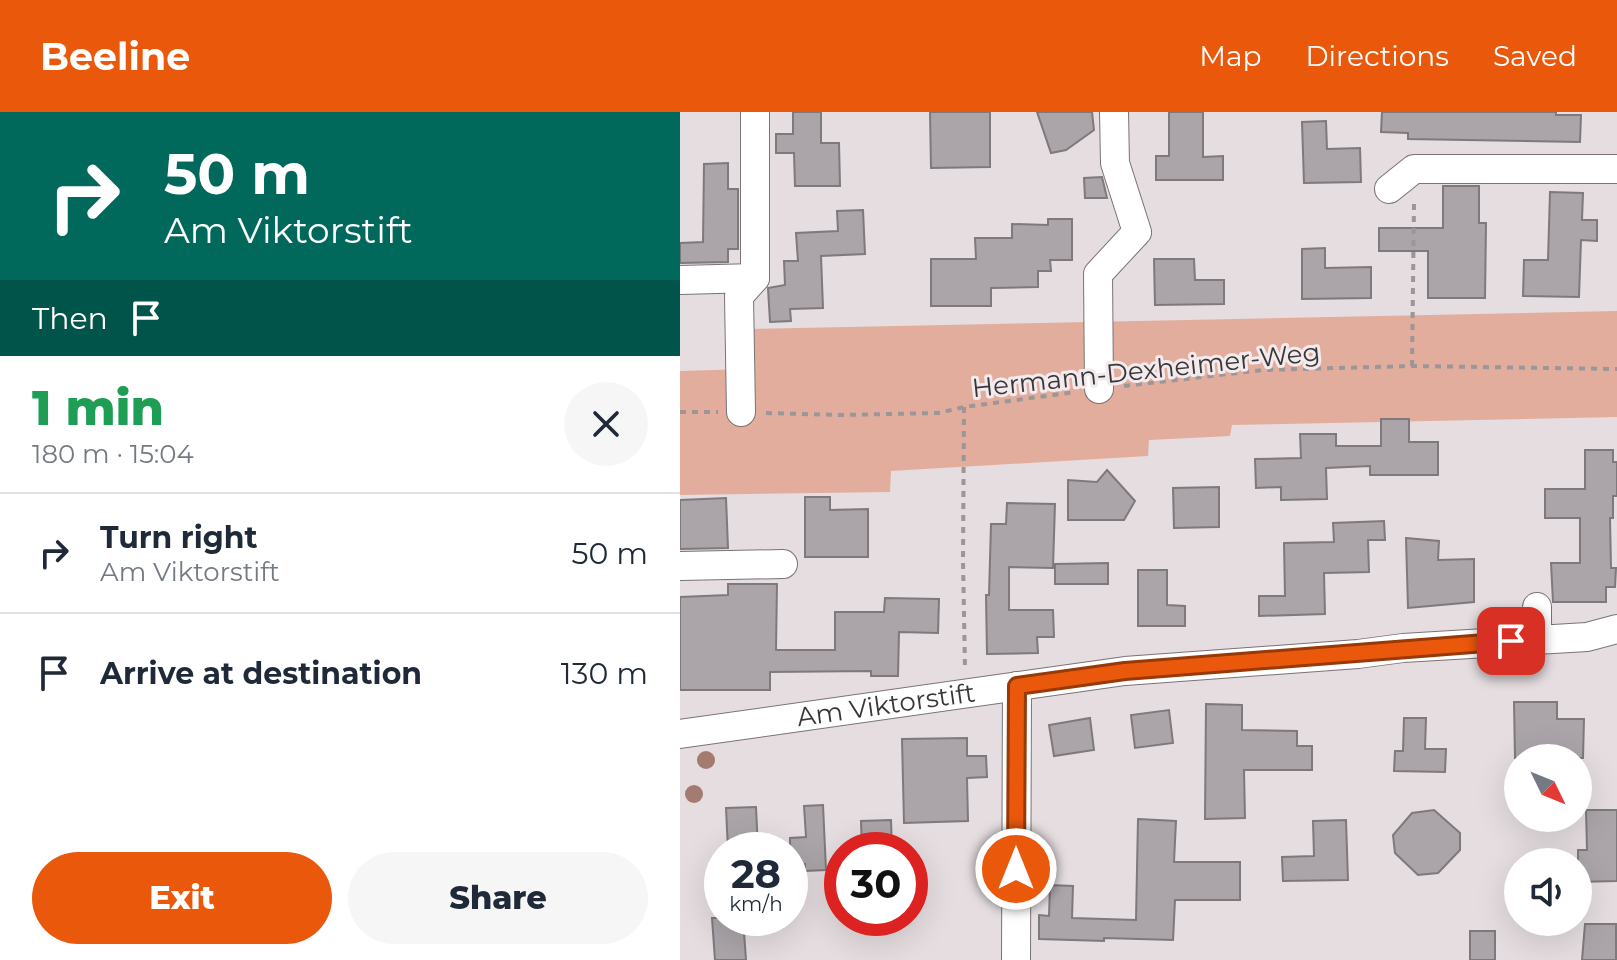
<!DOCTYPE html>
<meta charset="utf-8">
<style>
:root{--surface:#fff;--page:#f6f6f7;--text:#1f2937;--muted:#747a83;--line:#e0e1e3;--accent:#ea580c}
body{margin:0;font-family:Montserrat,sans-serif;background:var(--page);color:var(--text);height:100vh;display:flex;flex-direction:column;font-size:30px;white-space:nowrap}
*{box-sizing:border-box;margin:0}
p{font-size:26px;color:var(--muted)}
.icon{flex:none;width:44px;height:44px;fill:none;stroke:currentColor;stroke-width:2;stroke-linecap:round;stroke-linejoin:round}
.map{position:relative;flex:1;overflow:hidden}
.side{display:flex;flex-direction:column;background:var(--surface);width:680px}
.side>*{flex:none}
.hud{background:#00695c;color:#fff;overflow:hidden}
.needle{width:52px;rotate:133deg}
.fabs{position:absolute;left:824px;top:632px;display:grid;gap:16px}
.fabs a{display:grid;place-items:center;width:88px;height:88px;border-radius:50%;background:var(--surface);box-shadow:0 8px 32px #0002;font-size:40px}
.speed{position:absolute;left:24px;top:720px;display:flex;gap:16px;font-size:40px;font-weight:700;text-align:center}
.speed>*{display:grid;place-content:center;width:104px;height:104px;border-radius:50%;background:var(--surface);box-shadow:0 8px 32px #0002;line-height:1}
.speed small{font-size:20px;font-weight:400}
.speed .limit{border:12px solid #d22;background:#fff;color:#111}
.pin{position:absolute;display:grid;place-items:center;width:68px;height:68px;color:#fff;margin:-34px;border-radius:16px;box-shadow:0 4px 12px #0006}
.me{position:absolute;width:88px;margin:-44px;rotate:0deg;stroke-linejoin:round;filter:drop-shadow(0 0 6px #0008)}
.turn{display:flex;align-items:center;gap:28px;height:168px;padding:0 32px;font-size:36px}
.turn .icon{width:104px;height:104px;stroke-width:2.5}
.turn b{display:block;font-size:56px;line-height:68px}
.then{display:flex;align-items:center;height:76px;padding:0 32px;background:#0003;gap:16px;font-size:30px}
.round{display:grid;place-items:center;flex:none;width:84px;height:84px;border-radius:42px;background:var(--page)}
.headline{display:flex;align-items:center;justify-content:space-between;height:136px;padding:0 32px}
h1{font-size:48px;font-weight:800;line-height:60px;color:#1e9e55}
.cta{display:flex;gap:16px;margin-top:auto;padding:16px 32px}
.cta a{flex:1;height:92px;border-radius:48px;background:var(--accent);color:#fff;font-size:32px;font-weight:800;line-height:92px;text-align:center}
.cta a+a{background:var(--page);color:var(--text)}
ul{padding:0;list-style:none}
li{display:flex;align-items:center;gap:24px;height:120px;padding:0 32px;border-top:2px solid var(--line)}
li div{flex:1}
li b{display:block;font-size:30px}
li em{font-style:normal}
header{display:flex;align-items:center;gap:48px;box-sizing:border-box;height:112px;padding:0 40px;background:var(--accent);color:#fff}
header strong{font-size:38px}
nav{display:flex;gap:44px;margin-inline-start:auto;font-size:28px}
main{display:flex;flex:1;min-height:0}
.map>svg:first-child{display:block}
.green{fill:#e2ad9d}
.building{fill:#aba5aa;stroke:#7e797d;stroke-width:2}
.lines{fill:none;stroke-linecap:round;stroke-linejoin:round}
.minor-casing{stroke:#7a7376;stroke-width:30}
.path{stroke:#9b9698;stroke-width:4;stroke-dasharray:6 6;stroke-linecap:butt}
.minor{stroke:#fff;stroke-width:28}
.tree{fill:#a37b71}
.route-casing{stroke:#983908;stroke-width:20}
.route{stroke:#ea580c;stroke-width:14}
.labels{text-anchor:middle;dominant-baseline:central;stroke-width:6;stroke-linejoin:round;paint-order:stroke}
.street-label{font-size:26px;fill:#393637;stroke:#f2eaed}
</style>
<header>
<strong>Beeline</strong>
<nav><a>Map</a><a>Directions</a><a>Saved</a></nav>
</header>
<main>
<section class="side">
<div class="hud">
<div class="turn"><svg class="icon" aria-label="right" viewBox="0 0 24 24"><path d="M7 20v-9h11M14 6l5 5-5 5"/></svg><div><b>50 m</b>Am Viktorstift</div></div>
<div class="then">Then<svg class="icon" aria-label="arrive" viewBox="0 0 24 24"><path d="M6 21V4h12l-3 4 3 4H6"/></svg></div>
</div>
<div class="headline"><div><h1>1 min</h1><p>180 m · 15:04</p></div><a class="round"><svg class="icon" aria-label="close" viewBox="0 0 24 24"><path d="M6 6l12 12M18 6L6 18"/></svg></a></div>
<ul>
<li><svg class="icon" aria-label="right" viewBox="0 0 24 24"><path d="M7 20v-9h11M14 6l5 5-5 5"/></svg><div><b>Turn right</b><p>Am Viktorstift</p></div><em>50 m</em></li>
<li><svg class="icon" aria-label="arrive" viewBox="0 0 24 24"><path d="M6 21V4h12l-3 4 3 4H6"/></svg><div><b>Arrive at destination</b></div><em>130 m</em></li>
</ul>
<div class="cta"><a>Exit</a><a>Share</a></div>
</section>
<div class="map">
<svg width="937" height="848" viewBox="0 0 937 848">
<rect width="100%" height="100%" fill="#e5dde0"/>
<path class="green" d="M937,199V305L552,313L550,324L469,328L468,344L211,359L210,380L0,383V259L68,257L69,217Z"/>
<path class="building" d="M113,0H141V31H159L160,74H115L114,41H96V22H113Z
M250,0H310V55L251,56Z
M357,0H412L414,18L386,38L371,41Z
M489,0H523V45L543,44V68H476V44H489Z
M702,0H876V3H901L900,30L728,27V21L701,20Z
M646,9L647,37L680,36L681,70L624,71L622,10Z
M48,51V77H58V137H48V150L0,151V131L23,130L24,52Z
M422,65L427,86H405L404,66Z
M763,74H799V111H806L805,186H748V139H699V116H763Z
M870,80L903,81L902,108H917V129L901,128L899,185L843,184L844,148H868Z
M183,98L185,142L141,144L143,196L110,197L111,209L90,210L88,176L105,173L104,149H118L116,121L158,119L157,99Z
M368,107H392V148H370L371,159H358V175L311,176V194H251V147H296L295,126H332V112L368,113Z
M645,136V156L691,155V186L622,187V137Z
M474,147H514L515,168H544V192L475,193Z
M701,307H729V330H758V363H690V354L646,356L647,387L601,388V375L576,376L575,347L621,346L620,322H656V334H701Z
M905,338H933V350H937V384H933V406H930L931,456H936L935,475H926V490H873L871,451H900V406H865V377H905Z
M427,358L455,389L444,408H388V368L417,370Z
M539,375V415L494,416L493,376Z
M125,385H150V398L188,397V445H125Z
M46,386L48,436L0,437V388Z
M327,391L375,392L373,456L329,455V498H373L374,525H357L358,541L307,542L306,483H309L311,412H326Z
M704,409L705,428H688L689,460L644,461L645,502L579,504V484H605L604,431L654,430L653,411Z
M726,426L759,429L758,448L794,447V490L728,496Z
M428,451V472H375V452Z
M458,458H487V493L505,494V514H458Z
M48,472H97L96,538H155V500H204L205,486L259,487L258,521L219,520L218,564H191V559L90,560V578H0V485L48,483Z
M834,590H877V607H904L903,646H835Z
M526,592L562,593V618L617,619V634H632V658H564L565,706L525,707Z
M489,598L493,631L455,636L451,603Z
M410,606L414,638L374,644L369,613Z
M724,606H746L745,637H766L765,660L714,659L715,639H723Z
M287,626V644H306L307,665L287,666L288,709L224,711L222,627Z
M143,693L146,758L125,759V752L110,753V726L126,725L124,694Z
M76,695L78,738H48L46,696Z
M754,698L780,721V738L758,761L738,763L715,741L713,723L732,701Z
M906,698H937V769L898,770V738H907Z
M458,707L496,709L494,750H560V788H495L493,828L424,826V829L359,827V803L369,804L370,773L393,774L392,806L456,808Z
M211,708L212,738H182L181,709Z
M666,708L668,768L603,769L602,745L634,744L633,709Z
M32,806H63L66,848H35Z
M905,812H936V848H902Z
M790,819H815V848H790Z"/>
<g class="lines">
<defs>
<g id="minor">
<path d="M709,77L734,57H937"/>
<path d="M0,168L75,166"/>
<path d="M419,277L418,162L457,120L435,51L434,0"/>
<path d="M61,300L59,184L75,166V0"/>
<path d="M0,454L103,452"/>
<path d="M857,495V528"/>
<path id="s1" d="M0,622L445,559L678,542L723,536L907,525L937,517"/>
<path d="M336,848L337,574"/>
</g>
</defs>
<use href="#minor" class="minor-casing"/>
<path class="path" d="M732,254L734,92
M444,274L583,258L732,254L937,257
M284,295L283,448L285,557
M0,300H38
M86,301L160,303L258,301L284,295L396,280"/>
<use href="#minor" class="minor"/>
</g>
<g class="tree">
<circle cx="26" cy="648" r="9"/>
<circle cx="14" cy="682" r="9"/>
</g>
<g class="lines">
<defs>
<path id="route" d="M336,757L337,574L445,559L831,529"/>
</defs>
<use href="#route" class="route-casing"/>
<use href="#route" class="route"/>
</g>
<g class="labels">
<g class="street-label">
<text transform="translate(466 258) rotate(-6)">Hermann-Dexheimer-Weg</text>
<text stroke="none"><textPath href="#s1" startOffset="208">Am Viktorstift</textPath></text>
</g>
</g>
</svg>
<div class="fabs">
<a><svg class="needle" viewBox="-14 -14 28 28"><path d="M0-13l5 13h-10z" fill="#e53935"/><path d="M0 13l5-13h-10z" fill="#747a83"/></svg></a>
<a><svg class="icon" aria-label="sound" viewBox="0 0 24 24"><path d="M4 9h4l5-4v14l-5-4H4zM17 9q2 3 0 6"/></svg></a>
</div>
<div class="speed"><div>28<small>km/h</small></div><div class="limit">30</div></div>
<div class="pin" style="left:831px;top:529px;background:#d93025"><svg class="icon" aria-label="arrive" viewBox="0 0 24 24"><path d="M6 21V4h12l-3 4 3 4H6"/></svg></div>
<svg class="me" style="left:336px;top:757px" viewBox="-20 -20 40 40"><circle r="17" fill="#ea580c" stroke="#fff" stroke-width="3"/><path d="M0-11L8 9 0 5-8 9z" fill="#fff"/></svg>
</div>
</main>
